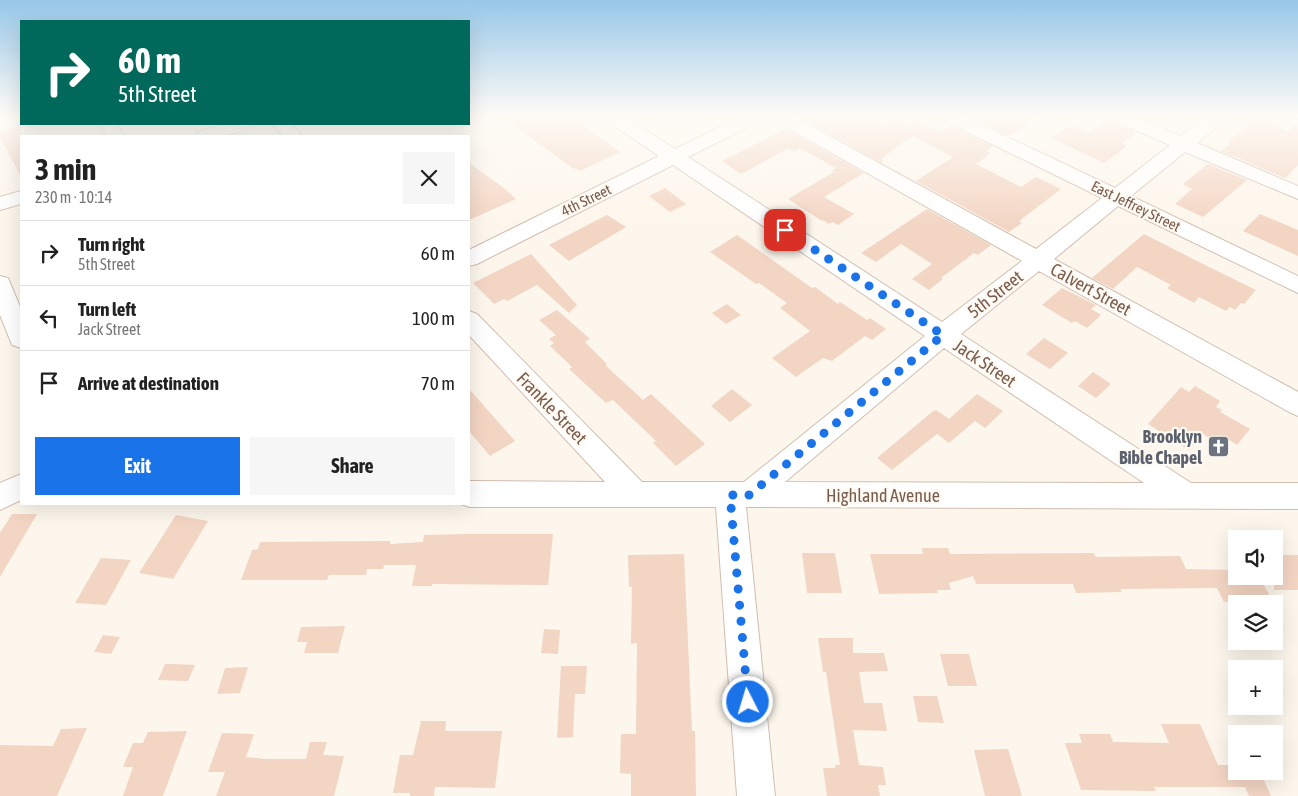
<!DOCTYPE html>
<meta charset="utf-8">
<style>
:root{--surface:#fff;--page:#f6f6f6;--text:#222;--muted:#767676;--line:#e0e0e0;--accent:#1a73e8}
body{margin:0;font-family:"Asap Condensed",sans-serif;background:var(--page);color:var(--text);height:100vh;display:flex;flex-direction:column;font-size:19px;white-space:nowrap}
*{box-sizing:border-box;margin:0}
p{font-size:16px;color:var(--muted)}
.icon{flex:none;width:28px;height:28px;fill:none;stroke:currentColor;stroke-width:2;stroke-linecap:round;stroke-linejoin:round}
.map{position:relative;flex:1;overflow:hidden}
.sheet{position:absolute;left:20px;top:135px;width:450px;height:370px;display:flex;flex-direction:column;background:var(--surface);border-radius:0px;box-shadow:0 5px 20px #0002}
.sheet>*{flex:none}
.top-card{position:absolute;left:20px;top:20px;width:450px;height:105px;border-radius:0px;box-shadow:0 5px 20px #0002;background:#00695c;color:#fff;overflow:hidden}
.tools{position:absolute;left:1228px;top:530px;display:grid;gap:10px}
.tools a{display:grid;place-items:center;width:55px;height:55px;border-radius:0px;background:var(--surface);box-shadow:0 5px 20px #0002;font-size:25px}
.pin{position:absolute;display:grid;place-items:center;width:42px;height:42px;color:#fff;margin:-21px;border-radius:10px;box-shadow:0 2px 8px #0006}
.me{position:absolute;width:55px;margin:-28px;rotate:355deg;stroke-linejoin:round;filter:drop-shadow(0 0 4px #0008)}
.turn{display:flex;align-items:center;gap:18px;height:105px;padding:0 15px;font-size:22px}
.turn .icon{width:65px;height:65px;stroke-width:2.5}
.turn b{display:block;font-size:35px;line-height:42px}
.round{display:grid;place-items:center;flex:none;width:52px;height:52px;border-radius:0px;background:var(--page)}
.summary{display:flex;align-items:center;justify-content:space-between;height:85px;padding:0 15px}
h1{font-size:30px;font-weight:700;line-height:38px}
.button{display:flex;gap:10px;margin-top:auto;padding:10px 15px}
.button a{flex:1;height:58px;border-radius:0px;background:var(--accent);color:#fff;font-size:20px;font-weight:700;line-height:58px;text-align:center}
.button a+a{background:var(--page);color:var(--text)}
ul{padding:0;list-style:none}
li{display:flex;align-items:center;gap:15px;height:65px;padding:0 15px;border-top:1px solid var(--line)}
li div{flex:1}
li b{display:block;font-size:19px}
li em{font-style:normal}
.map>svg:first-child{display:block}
.building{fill:#f3d5c3}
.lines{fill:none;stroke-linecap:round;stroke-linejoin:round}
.minor-casing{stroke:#d1beb0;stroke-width:2}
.minor{fill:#fff;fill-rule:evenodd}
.route{stroke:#1a73e8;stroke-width:9;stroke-dasharray:0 16.2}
.labels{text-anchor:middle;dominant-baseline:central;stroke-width:4.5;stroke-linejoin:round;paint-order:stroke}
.far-street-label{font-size:15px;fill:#7a5c4d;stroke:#fffaf3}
.street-label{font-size:18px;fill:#7a5c4d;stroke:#fffaf3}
.worship-label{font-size:18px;font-weight:bold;fill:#5b616d;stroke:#fffaf3;text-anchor:end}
</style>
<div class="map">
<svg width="1298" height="796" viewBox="0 0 1298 796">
<rect width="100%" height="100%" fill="#fdf6ec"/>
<path class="building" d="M499,115H557L572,125L578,122L620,152L580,171L576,168L574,169Z
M815,115H862L883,126L894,120L908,127L918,121L940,132L950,126L993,146L986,151L990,153L987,156L976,164L1021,187L1036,177L1061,189L1019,221L1022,223L1009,232L916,181L953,157L912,136L881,159L883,160L882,163L804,120Z
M968,115H1042L1009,136L967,116Z
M1257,118L1288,131L1294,126L1298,127V165L1285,178L1221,151L1231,143L1228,142Z
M1107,120L1136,133L1122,143L1127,146L1104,163L1051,138L1071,125L1088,133Z
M21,125V177L0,137V132Z
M786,129L864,173L824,197L854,214L838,225L833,222L829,224L823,220L822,221L788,199L834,172L832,171L836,168L800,148L795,151L787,149L741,174L722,161Z
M469,163L504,188L516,199L469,220Z
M1208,164L1247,180L1203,217L1175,204L1192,189L1183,184Z
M665,188L686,204L670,212L649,196Z
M927,209L991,245L978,255L974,253L941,278L943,279L929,290L912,279L932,264L901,244L876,262L861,253Z
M1260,214L1298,230V256L1243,231Z
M607,215L626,227L569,261L549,245Z
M1144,234L1203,264L1256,290L1244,304L1241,303L1235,310L1230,307L1226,311L1199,297L1194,303L1167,288L1171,285L1137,267L1113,289L1092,278Z
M737,235L812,288L815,287L838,304L840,302L867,320L870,318L886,329L872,340L865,336L832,361L823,358L796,377L772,358L810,331L780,308L787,303L759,283L756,284L710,252Z
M531,254L577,305L569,313L537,285L507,301L504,299L494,304L473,283Z
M1062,288L1096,305L1091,309L1101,315L1087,328L1075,321L1072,323L1042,305Z
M727,304L741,315L726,324L712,313Z
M557,310L590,339L585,342L607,364L605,365L643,400L651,394L705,444L676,466L653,443L656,441L613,400L606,403L569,369L572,367L550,346L554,343L549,339L556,335L539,320Z
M1044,338L1068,353L1050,369L1026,354Z
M1093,372L1111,384L1096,398L1078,386Z
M1195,386L1220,401L1216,407L1222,410L1220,412L1250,429L1237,445L1228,439L1223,446L1203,434L1189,450L1148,424L1181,387L1189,392Z
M469,389L515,441L490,456L469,431Z
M732,389L752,405L730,422L711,406Z
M977,394L1003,411L985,428L975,421L949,443L937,434L892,470L877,458L932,412L936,410L949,419Z
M12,514H37L0,577V533Z
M176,515L208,521L173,579L139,573Z
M468,534H553L548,585L432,584V586H412L416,565H384L383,569H367L366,575H329L327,580H241L252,550L258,549L260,542L390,541V544L423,542L424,535Z
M922,548H948L950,554L1094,553L1096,557L1180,556L1186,569L1236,570V576H1259L1274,603L1224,602L1217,588L1120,589L1122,592L1076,593L1073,584H976L973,576L949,583L951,590H937L938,593L879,594L870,554H923Z
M802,553H835L842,593H807Z
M684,554L692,731H695L696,796H631V774L620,773L621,734H636L637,643L631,644L632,587H629L628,555Z
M1274,555H1298V590H1274Z
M101,558L131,560L106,605L75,603Z
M345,626L338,653H304L307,642H297L301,627Z
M544,629L560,630L558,654L541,653Z
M103,635L120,637L111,654L94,652Z
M818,638H853V653H884L888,671L859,672L864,703H882L887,731L853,730L859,765L883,767L886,785H878L880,796H827L823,768H835V765H840L826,672H823Z
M940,654H969L977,686H948Z
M165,664H173L195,665L188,681L158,680Z
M561,666H587L585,694H575L573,737L557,738Z
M248,667L240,693L217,694L225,668Z
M913,696H937L944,723L918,722Z
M421,721H446L445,731H502L495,788L435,787L434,796H410V793H393L400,755H413Z
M1161,724H1200L1218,765H1236V771H1260L1271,796H1249L1245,787H1154L1156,791L1081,790L1065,743H1082L1079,734H1110L1113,742L1169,743Z
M87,728L57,796H0V745L53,746L61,729Z
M187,731L163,796H123L133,767H123L133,743H143L148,732Z
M222,733L254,734L246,757L266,759H306L310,742H327L323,755L344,756L334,796H216L225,772H208Z
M1008,749L1022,796H985L974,750Z"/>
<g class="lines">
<defs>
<path id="minor" d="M601,115H622L675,149L745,115H767L764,119L688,157L942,322L1022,261L772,119L769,115H791L1036,249L1102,198L941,119L938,115H961L1115,188L1170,145L1109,119L1106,115H1130L1181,136L1209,115H1229L1226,119L1197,143L1298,186V199L1185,152L1131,196L1298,276V293L1118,206L1054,259L1298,392V416L1289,412L1039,271L961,334L1191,483H1298V509L746,507L775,796H737L716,507H469L461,504H469V481L605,482L469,335V311L477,314L642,482H744L925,336L673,165L477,264L469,266V250L659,156L604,119ZM944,348L1144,483L785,482Z
M1276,115H1298V125L1279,119Z
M98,124H116L125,136H107Z
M224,124H250C241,137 210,137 196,136L198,132Z
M272,124H291L302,136H283Z
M21,191V204L0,210V197Z
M0,276L8,278L21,309V348L12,345L0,315Z
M21,474V500L0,510V483Z"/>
</defs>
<use href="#minor" class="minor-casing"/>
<use href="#minor" class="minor"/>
</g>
<linearGradient id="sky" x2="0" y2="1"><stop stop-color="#97c7e8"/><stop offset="0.51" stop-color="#fefbf6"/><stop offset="1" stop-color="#fefbf6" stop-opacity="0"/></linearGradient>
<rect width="1298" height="226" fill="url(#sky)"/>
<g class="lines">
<path class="route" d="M748,702L730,495H749L943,335L785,230"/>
</g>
<defs>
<symbol id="church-square" viewBox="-11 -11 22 22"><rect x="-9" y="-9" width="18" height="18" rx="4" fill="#6b7280" stroke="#fffaf3"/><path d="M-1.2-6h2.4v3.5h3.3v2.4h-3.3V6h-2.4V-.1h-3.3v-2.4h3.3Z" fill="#fff"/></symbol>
</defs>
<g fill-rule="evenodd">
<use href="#church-square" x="1206" y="434" width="25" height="25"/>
</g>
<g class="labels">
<g class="far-street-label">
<text transform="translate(586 200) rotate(-26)">4th Street</text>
<text transform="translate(1136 206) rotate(26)">East Jeffrey Street</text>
</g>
<g class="street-label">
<text transform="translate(1091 289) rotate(29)">Calvert Street</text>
<text transform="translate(995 294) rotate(-38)">5th Street</text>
<text transform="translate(985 363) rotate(34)">Jack Street</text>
<text transform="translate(552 408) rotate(46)">Frankle Street</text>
<text x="883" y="495">Highland Avenue</text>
</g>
<g class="worship-label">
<text x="1202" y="436">Brooklyn<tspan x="1202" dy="21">Bible Chapel</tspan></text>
</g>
</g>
</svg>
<div class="tools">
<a><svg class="icon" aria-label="sound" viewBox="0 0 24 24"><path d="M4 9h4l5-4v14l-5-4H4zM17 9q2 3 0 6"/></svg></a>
<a><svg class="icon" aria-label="layers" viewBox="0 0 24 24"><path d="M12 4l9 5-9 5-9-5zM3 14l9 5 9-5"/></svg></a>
<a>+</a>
<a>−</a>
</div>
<div class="pin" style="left:785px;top:230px;background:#d93025"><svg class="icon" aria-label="arrive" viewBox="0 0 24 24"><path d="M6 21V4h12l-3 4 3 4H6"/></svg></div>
<svg class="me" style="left:748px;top:702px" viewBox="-20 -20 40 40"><circle r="17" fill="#1a73e8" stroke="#fff" stroke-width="3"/><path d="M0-11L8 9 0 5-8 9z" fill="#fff"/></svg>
<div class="top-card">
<div class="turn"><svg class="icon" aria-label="right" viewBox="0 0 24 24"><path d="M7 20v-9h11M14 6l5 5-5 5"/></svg><div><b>60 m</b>5th Street</div></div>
</div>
<section class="sheet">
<div class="summary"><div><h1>3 min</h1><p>230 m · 10:14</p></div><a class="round"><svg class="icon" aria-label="close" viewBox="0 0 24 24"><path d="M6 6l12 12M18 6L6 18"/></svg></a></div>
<ul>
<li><svg class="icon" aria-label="right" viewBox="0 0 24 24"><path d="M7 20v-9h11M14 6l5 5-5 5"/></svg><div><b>Turn right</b><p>5th Street</p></div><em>60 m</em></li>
<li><svg class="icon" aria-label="left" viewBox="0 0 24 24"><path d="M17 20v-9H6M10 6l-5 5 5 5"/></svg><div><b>Turn left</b><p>Jack Street</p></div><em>100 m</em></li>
<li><svg class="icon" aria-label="arrive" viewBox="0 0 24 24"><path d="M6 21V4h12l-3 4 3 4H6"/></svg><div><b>Arrive at destination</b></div><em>70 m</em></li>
</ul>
<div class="button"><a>Exit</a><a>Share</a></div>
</section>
</div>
